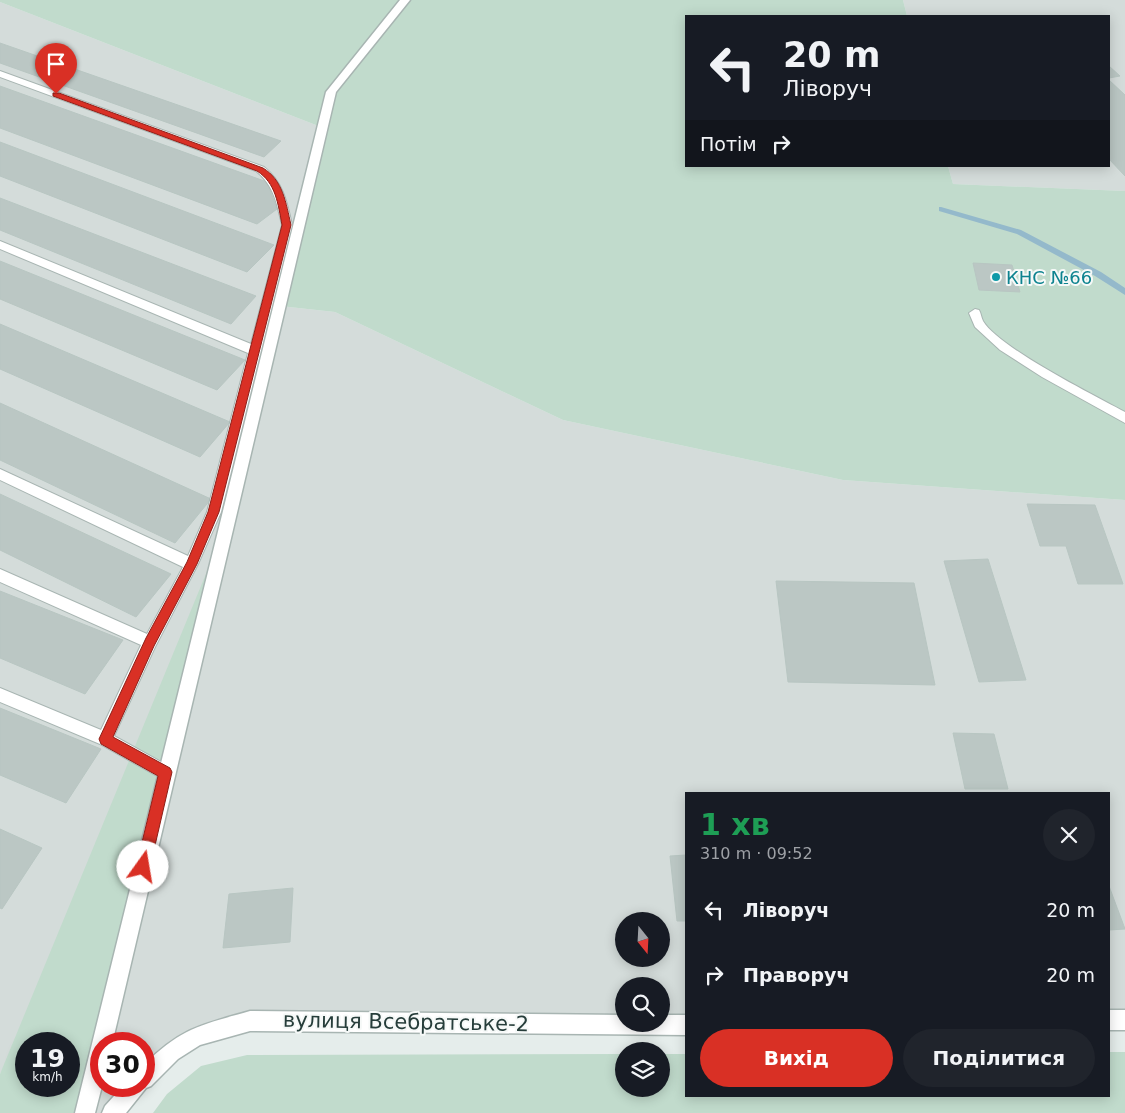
<!DOCTYPE html>
<html lang="uk">
<meta charset="utf-8">
<style>
:root{--surface:#171b24;--page:#20242c;--text:#f1f3f6;--muted:#9ea1a6;--accent:#d93025}
body{margin:0;font-family:"DejaVu Sans",sans-serif;background:var(--page);color:var(--text);height:100vh;display:flex;flex-direction:column;font-size:19px;white-space:nowrap}
*{box-sizing:border-box;margin:0}
p{font-size:16px;color:var(--muted)}
.icon{flex:none;width:28px;height:28px;fill:none;stroke:currentColor;stroke-width:2;stroke-linecap:round;stroke-linejoin:round}
.map{position:relative;flex:1;overflow:hidden}
.panel{position:absolute;left:685px;top:792px;width:425px;height:305px;display:flex;flex-direction:column;background:var(--surface);border-radius:0px;box-shadow:0 2px 12px #0003}
.panel>*{flex:none}
.guide{position:absolute;left:685px;top:15px;width:425px;height:152px;border-radius:0px;box-shadow:0 2px 12px #0003;background:#171b24;color:var(--text);overflow:hidden}
.needle{width:32px;rotate:162deg}
.controls{position:absolute;left:615px;top:912px;display:grid;gap:10px}
.controls a{display:grid;place-items:center;width:55px;height:55px;border-radius:50%;background:var(--surface);box-shadow:0 2px 12px #0003;font-size:25px}
.speed{position:absolute;left:15px;top:1032px;display:flex;gap:10px;font-size:25px;font-weight:700;text-align:center}
.speed>*{display:grid;place-content:center;width:65px;height:65px;border-radius:50%;background:var(--surface);box-shadow:0 2px 12px #0003;line-height:1}
.speed small{font-size:12px;font-weight:400}
.speed .limit{border:8px solid #d22;background:#fff;color:#111}
.pin{position:absolute;display:grid;place-items:center;width:42px;height:42px;color:#fff;margin:-51px -21px;border-radius:50% 50% 50% 0;rotate:-45deg;box-shadow:0 0 5px #0007}
.pin .icon{rotate:45deg}
.me{position:absolute;width:55px;margin:-28px;rotate:13deg;stroke-linejoin:round;filter:drop-shadow(0 0 4px #0008)}
.turn{display:flex;align-items:center;gap:18px;height:105px;padding:0 15px;font-size:22px}
.turn .icon{width:65px;height:65px;stroke-width:2.5}
.turn b{display:block;font-size:35px;line-height:42px}
.then{display:flex;align-items:center;height:48px;padding:0 15px;background:#0003;gap:10px;font-size:19px}
.round{display:grid;place-items:center;flex:none;width:52px;height:52px;border-radius:26px;background:var(--page)}
.head{display:flex;align-items:center;justify-content:space-between;height:85px;padding:0 15px}
h1{font-size:30px;font-weight:700;line-height:38px;color:#1e9e55}
.primary-button{display:flex;gap:10px;margin-top:auto;padding:10px 15px}
.primary-button a{flex:1;height:58px;border-radius:30px;background:var(--accent);color:#fff;font-size:20px;font-weight:700;line-height:58px;text-align:center}
.primary-button a+a{background:var(--page);color:var(--text)}
ul{padding:0;list-style:none}
li{display:flex;align-items:center;gap:15px;height:65px;padding:0 15px}
li div{flex:1}
li b{display:block;font-size:19px}
li em{font-style:normal}
.map>svg:first-child{display:block}
.built{fill:#d4dcda;fill-rule:evenodd}
.green{fill:#c1dbcc;fill-rule:evenodd}
.lines{fill:none;stroke-linecap:round;stroke-linejoin:round}
.stream{fill:#94b9cb;fill-rule:evenodd}
.building{fill:#bbc7c4;stroke:#b8c6c2}
.service-casing{stroke:#a8b5b2;stroke-width:2}
.minor-casing{stroke:#a8b5b2;stroke-width:3}
.tertiary-casing{stroke:#a8b5b2;stroke-width:3}
.service{fill:#fff;fill-rule:evenodd}
.minor{fill:#fff;fill-rule:evenodd}
.tertiary{fill:#fff;fill-rule:evenodd}
.route{fill:#d93025;stroke:#8d1f18}
.culture-dot{fill:#0f9aa8;stroke:#f6f9f8;stroke-width:2}
.labels{text-anchor:middle;dominant-baseline:central;stroke-width:4;stroke-linejoin:round;paint-order:stroke}
.culture-label{font-size:18px;fill:#0d838f;stroke:#f6f9f8;text-anchor:start}
.near-street-label{font-size:21px;fill:#263d3a;stroke:#f6f9f8}
</style>
<div class="map">
<svg width="1125" height="1113" viewBox="0 0 1125 1113">
<rect width="100%" height="100%" fill="#e5edeb"/>
<path class="built" d="M903,0H1125V191L953,184L948,166H1109V16H907Z
M0,2L321,127L280,306L335,312L563,420L843,480L1125,500V1020H1109V794H686V1025L250,1021L196,1036L144,1079V1044H101V1086H137L112,1113H85L166,773L0,1074ZM624,921H661V959H624ZM624,986H661V1024H624Z"/>
<path class="green" d="M0,0H903L907,16H686V166H948L953,184L1125,191V500L843,480L563,420L335,312L280,306L321,127L0,2Z
M224,530L85,1113H0V1074ZM26,1044H69V1086H26Z
M1109,1052H1125V1113H153L167,1094L201,1066L247,1055L624,1054V1089H661V1054H686V1096H1109Z"/>
<g class="lines">
<path class="stream" d="M939,207H941L1021,230L1101,272L1125,288V295L1095,276L1017,234L939,211Z"/>
</g>
<path class="building" d="M0,43L281,141L264,157L0,63Z
M1109,66L1120,76L1109,78Z
M1109,80L1125,95V176L1109,159Z
M0,86L267,182L277,209L257,224L0,128Z
M0,142L274,245L247,272L0,176Z
M0,198L256,296L231,324L0,230Z
M0,261L245,360L217,390L0,299Z
M973,263L1012,265L1020,292L979,290Z
M0,324L230,422L200,457L0,369Z
M0,403L211,499L175,543L0,460Z
M0,494L171,574L136,617L0,550Z
M1027,504L1095,505L1123,584H1078L1066,546H1040Z
M988,559L1026,680L979,682L944,561Z
M776,581L914,583L935,685L788,682Z
M0,591L123,640L85,694L0,658Z
M0,708L101,749L66,803L0,775Z
M953,733L994,734L1008,789H965Z
M0,829L42,848L2,909L0,908Z
M686,855V921H677L670,856Z
M1109,886L1125,929L1109,930Z
M293,888L290,942L223,948L229,894Z"/>
<g class="lines">
<defs>
<path id="service" d="M0,71L264,167C283,182 287,202 292,225L221,512L198,564L155,647L114,736L172,768L174,773L172,778L166,781L100,744L0,702V688L101,730L141,645L0,582V569L147,634L183,567L0,480V469L188,556L207,512L248,353L0,249V241L251,344L282,225C277,204 274,185 256,171L0,77Z
M975,309L979,310C981,313 981,317 983,321C998,347 1095,396 1125,412V423L1042,377L1000,350L975,327L969,313Z"/>
<path id="minor" d="M400,0H410L336,92L112,1044H101L102,1086L95,1113H75L326,92Z"/>
<path id="tertiary" d="M1109,1010H1125V1030H1109Z
M250,1011L624,1015V1024H661V1015H686V1035L250,1031L200,1045L178,1059L151,1086L146,1088L126,1113H102L105,1106L123,1086H144V1065C181,1028 201,1025 250,1011Z"/>
</defs>
<use href="#service" class="service-casing"/>
<use href="#minor" class="minor-casing"/>
<use href="#tertiary" class="tertiary-casing"/>
<use href="#service" class="service"/>
<use href="#minor" class="minor"/>
<use href="#tertiary" class="tertiary"/>
</g>
<path class="route" d="M53,93H59L263,168C283,180 286,203 291,225L219,512L197,564L154,646L113,737L170,768L172,772L150,867L148,872L143,874L138,872L136,867L158,776L101,744L99,739L146,638L187,562L208,512L282,225C278,204 276,183 257,171L53,96Z"/>
<circle class="culture-dot" cx="996" cy="277" r="5"/>
<g class="labels">
<g class="culture-label">
<text x="1006" y="277">КНС №66</text>
</g>
<g class="near-street-label">
<text transform="translate(406 1022) rotate(1)">вулиця Всебратське-2</text>
</g>
</g>
</svg>
<div class="controls">
<a><svg class="needle" viewBox="-14 -14 28 28"><path d="M0-13l5 13h-10z" fill="#e53935"/><path d="M0 13l5-13h-10z" fill="#9ea1a6"/></svg></a>
<a><svg class="icon" aria-label="search" viewBox="0 0 24 24"><circle cx="10" cy="10" r="6"/><path d="M15 15l6 6"/></svg></a>
<a><svg class="icon" aria-label="layers" viewBox="0 0 24 24"><path d="M12 4l9 5-9 5-9-5zM3 14l9 5 9-5"/></svg></a>
</div>
<div class="speed"><div>19<small>km/h</small></div><div class="limit">30</div></div>
<div class="pin" style="left:56px;top:94px;background:#d93025"><svg class="icon" aria-label="arrive" viewBox="0 0 24 24"><path d="M6 21V4h12l-3 4 3 4H6"/></svg></div>
<svg class="me" style="left:143px;top:867px" viewBox="-20 -20 40 40"><circle r="19" fill="#fff"/><path d="M0-13L10 11 0 6-10 11z" fill="#d93025"/></svg>
<div class="guide">
<div class="turn"><svg class="icon" aria-label="left" viewBox="0 0 24 24"><path d="M17 20v-9H6M10 6l-5 5 5 5"/></svg><div><b>20 m</b>Ліворуч</div></div>
<div class="then">Потім<svg class="icon" aria-label="right" viewBox="0 0 24 24"><path d="M7 20v-9h11M14 6l5 5-5 5"/></svg></div>
</div>
<section class="panel">
<div class="head"><div><h1>1 хв</h1><p>310 m · 09:52</p></div><a class="round"><svg class="icon" aria-label="close" viewBox="0 0 24 24"><path d="M6 6l12 12M18 6L6 18"/></svg></a></div>
<ul>
<li><svg class="icon" aria-label="left" viewBox="0 0 24 24"><path d="M17 20v-9H6M10 6l-5 5 5 5"/></svg><div><b>Ліворуч</b></div><em>20 m</em></li>
<li><svg class="icon" aria-label="right" viewBox="0 0 24 24"><path d="M7 20v-9h11M14 6l5 5-5 5"/></svg><div><b>Праворуч</b></div><em>20 m</em></li>
</ul>
<div class="primary-button"><a>Вихід</a><a>Поділитися</a></div>
</section>
</div>
